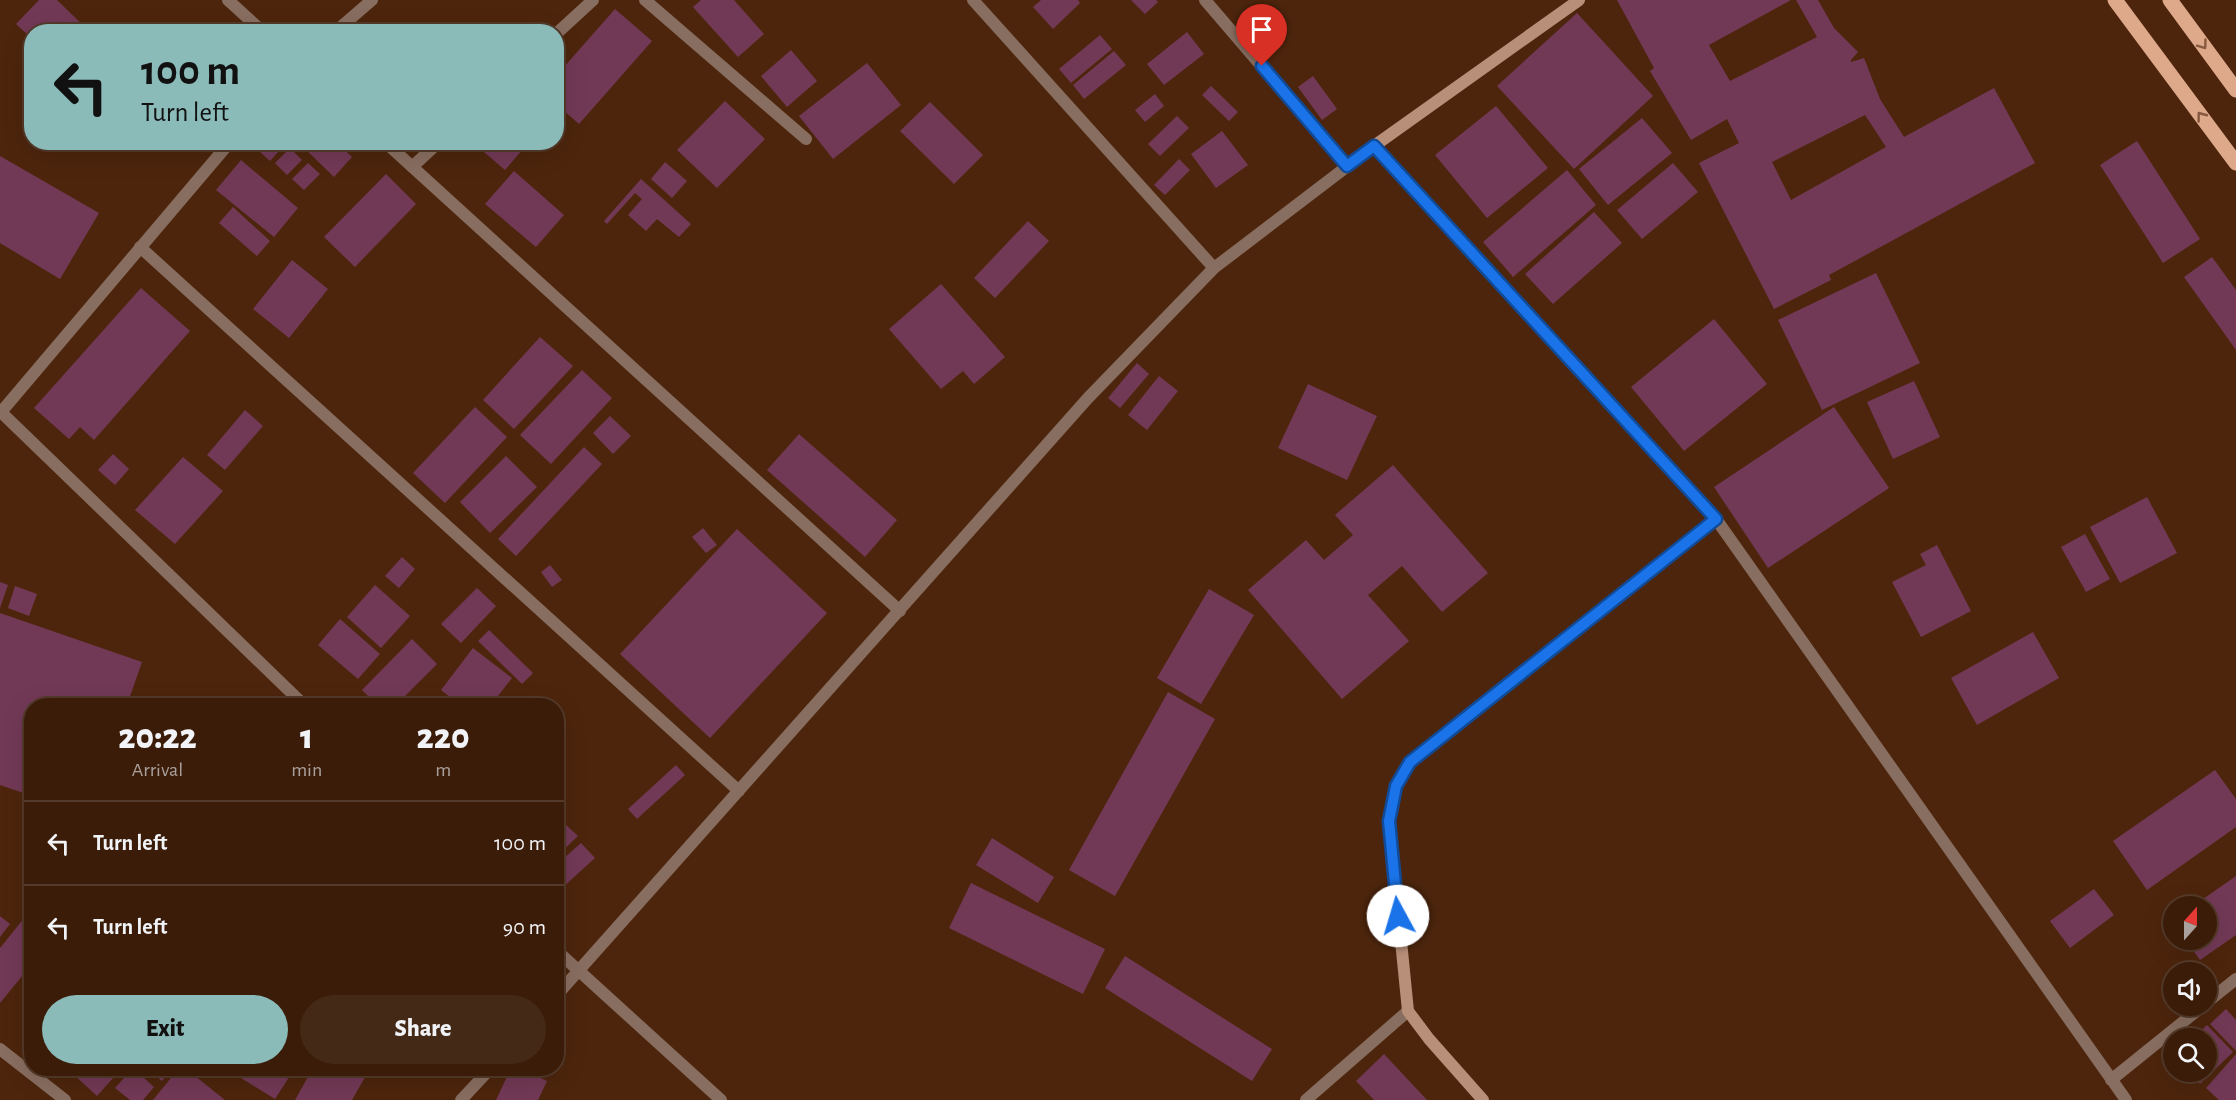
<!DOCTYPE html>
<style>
:root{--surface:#3a1c09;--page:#452917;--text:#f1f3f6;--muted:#aba19c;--line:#543a2a;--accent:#8bbbb9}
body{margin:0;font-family:"Alegreya Sans",sans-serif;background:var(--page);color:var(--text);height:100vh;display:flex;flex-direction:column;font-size:22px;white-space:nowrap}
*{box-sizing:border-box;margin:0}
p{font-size:20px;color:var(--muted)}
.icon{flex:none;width:33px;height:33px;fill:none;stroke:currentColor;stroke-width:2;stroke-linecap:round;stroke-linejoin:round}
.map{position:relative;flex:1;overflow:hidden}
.panel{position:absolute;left:24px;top:698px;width:540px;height:378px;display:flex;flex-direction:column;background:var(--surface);border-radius:24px;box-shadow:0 6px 24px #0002,0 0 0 2px var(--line)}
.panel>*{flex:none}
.hud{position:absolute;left:24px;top:24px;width:540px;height:126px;border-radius:24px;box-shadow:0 6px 24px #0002,0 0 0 2px var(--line);background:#8bbbb9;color:#111;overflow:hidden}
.needle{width:39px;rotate:21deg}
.buttons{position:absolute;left:2163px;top:896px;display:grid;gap:12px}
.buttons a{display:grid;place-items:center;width:54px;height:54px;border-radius:50%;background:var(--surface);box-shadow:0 6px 24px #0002,0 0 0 2px var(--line);font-size:30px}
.pin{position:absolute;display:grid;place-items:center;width:51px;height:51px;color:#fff;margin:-62px -26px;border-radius:50% 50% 50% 0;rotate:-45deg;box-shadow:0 0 6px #0007}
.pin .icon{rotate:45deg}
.me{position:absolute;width:66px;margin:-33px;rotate:354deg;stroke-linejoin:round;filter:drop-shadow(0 0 4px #0008)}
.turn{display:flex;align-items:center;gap:21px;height:126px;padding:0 18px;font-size:27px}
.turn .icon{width:78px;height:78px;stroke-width:2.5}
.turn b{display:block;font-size:42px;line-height:51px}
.eta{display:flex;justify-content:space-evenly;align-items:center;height:102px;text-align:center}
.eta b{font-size:36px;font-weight:800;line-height:42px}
.primary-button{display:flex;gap:12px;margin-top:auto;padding:12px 18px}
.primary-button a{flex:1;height:69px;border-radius:36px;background:var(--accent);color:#111;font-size:24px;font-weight:800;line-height:69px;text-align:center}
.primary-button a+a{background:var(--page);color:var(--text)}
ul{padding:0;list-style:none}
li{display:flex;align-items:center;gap:18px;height:84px;padding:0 18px;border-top:2px solid var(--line)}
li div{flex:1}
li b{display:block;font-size:22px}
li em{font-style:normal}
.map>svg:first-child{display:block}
.building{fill:#723956;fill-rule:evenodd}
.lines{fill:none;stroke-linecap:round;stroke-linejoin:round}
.street{stroke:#886e60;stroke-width:12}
.secondary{stroke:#b88f78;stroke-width:12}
.primary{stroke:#dea88b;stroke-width:15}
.oneway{stroke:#87593f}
.route-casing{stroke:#114b97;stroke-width:15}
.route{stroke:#1a73e8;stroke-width:10}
</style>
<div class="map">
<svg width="2236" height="1100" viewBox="0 0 2236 1100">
<rect width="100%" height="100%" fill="#4d250c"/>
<path class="building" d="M39,0H57L90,32H32V39L16,24Z
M701,0H734L764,34L738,57L693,7Z
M1041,0H1078L1080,3L1053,29L1033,7Z
M1131,0H1156L1158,2L1145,14Z
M1617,0H1791L1709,45L1730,81L1817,37L1796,0H1818L1834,28L1858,52L1851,60V62L1864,58L1880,99L1904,137L1994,88L2035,163L1829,275L1831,280L1774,309L1699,163L1739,143L1727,119L1691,140L1650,71L1654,68ZM1865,115L1886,147L1791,200L1772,162Z
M615,9L652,41L579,124L556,104V76Z
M1577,13L1653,96L1574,169L1497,86Z
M1187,32L1204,54L1164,85L1147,64Z
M1100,35L1112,49L1071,83L1059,69Z
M791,50L817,81L787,107L761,76Z
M1114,51L1126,65L1084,99L1073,85Z
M867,63L901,105L833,159L799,116Z
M1313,76L1337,109L1322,120L1298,87Z
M1211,86L1238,112L1229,121L1202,95Z
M1155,94L1164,106L1145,122L1135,110Z
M725,101L765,139L717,188L677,150Z
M930,102L983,155L954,184L900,131Z
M1496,106L1548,168L1487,218L1435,155Z
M1177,116L1189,128L1160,156L1148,144Z
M1642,118L1672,153L1608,205L1579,169Z
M1222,131L1248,165L1216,188L1191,154Z
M2137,141L2200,239L2163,263L2100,165Z
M266,142H287L270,161L259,151Z
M298,142H336L352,157L334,177Z
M480,142H529L505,170L477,146Z
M290,148L302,160L287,175L275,163Z
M0,156L99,213L60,279L0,243Z
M1179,159L1190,170L1165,195L1154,185Z
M241,160L298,208L274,237L216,190Z
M665,162L687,181L672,198L651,179Z
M308,163L320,174L304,190L292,179Z
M1673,163L1698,192L1642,239L1617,210Z
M1567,170L1596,205L1513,277L1483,242Z
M514,171L564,215L536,247L485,204Z
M386,174L416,204L355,267L324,237Z
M641,179L691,224L679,237L657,219L646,231L628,215L642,199L635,193L607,224L604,221Z
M233,207L270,241L257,256L219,223Z
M1594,212L1622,243L1553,304L1525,274Z
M1028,221L1049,241L995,298L974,278Z
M2212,257L2236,290V350L2184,277Z
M292,260L328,289L289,338L253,309Z
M1876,273L1920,363L1822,410L1778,320Z
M941,284L1005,357L974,384L963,371L941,389L889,329Z
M141,288L190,331L94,440L80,427L69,439L34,408Z
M1714,319L1767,384L1684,451L1631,387Z
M540,337L573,366L514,429L483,400Z
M1137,363L1149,374L1120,408L1108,398Z
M582,370L612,398L551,464L520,435Z
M1159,376L1178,391L1147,430L1128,415Z
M1914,381L1940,437L1893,459L1867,402Z
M1308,384L1377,416L1347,480L1278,448Z
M475,407L507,437L445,503L413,473Z
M1834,407L1889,488L1768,568L1714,487Z
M245,410L263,426L225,470L207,455Z
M610,416L631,436L613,454L593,433Z
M799,434L897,520L865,557L767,470Z
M584,447L602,464L516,556L498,539Z
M113,454L129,469L115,485L98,470Z
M506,456L537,487L490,533L460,502Z
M183,457L223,491L175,544L135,510Z
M1393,465L1488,573L1442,612L1402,566L1368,595L1409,641L1342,699L1248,590L1306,540L1324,560L1353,535L1335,515Z
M2147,497L2177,553L2120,583L2090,527Z
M703,528L717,545L706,553L692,537Z
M737,529L827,613L710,738L620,654Z
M2085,534L2110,579L2086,592L2061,547Z
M1937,545L1971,611L1921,637L1892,582L1926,565L1920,554Z
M402,557L415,569L399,588L385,576Z
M550,565L562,580L552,587L541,572Z
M0,582L8,585L0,608Z
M375,585L410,616L381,648L347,617Z
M15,586L37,594L29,616L8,608Z
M477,588L496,606L461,643L441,624Z
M1209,589L1254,615L1201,704L1157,678Z
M0,613L142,662L127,705H32V796L0,785Z
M340,619L380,654L358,679L318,645Z
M489,630L533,673L522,684L478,641Z
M2033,632L2059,678L1977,725L1951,678Z
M412,639L437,664L396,705H377L362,690Z
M473,648L512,678L491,705H460L441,690Z
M1168,692L1215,719L1115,896L1069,870Z
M676,765L685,775L637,819L628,809Z
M2215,770L2236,799V827L2147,890L2113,841Z
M565,824L578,836L556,857V833Z
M992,838L1054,877L1038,903L976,865Z
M581,843L595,858L562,888L556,882V865Z
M2236,876V935L2200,960L2185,939H2206V906H2193Z
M971,883L1105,949L1083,994L949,928Z
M2094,889L2114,915L2070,948L2050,921Z
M0,916L10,924L0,937Z
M25,917L32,922V964L0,1003V948Z
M1125,956L1272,1049L1252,1081L1105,988Z
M32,1006V1026L22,1018Z
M2226,1009L2236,1020V1051L2210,1024Z
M2207,1025L2233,1052L2200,1084L2188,1071H2206V1038H2193Z
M1384,1054L1427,1100H1374L1356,1081Z
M2236,1054V1100H2219L2206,1088Z
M76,1068H122L97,1096L72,1073Z
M133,1068L154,1087L143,1100H130L115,1088Z
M146,1068H166L170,1071L162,1081Z
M179,1068H185L225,1100H153Z
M225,1068H295L275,1099Z
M313,1068H361L368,1072L352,1100H295Z
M511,1068H519L547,1081L538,1100H496Z"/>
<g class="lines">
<path class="street" d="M228,0L263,32
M645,0L806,139
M973,0L1214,268
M1205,0L1347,166
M335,32L372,0
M556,34L593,0
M230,142L1,412L304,705
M385,142L900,611
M412,167L439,142
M140,247L739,791
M1716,519L2126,1100
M556,950L721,1100
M556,996L1088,398L1214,268L1374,146
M2206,1003L2236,979
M0,1049L65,1100
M2111,1080L2204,1005
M461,1100L491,1068
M1306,1100L1408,1011"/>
<path class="secondary" d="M1483,1100L1429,1039L1408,1011L1389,821L1396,786L1410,762L1716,519L1374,146L1579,0"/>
<path class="primary" d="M2115,0L2236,163
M2170,0L2236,90"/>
</g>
<defs><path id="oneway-chevron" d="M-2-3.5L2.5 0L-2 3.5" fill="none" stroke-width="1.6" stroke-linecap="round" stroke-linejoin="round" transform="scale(1.5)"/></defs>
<g class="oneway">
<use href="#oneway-chevron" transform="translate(2203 45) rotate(54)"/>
<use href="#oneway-chevron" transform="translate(2201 116) rotate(-127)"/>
</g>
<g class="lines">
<defs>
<path id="route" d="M1262,66L1347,166L1374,146L1716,519L1410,762L1396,786L1389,821L1398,916"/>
</defs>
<use href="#route" class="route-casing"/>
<use href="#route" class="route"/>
</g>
</svg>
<div class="buttons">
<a><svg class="needle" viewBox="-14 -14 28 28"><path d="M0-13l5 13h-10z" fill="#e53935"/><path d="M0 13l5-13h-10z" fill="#aba19c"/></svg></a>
<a><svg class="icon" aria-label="sound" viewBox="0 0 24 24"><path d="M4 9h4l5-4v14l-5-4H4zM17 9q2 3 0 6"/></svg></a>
<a><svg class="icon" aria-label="search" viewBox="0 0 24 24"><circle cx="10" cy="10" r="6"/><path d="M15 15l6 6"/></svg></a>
</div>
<div class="pin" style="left:1262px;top:66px;background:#d93025"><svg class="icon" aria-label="arrive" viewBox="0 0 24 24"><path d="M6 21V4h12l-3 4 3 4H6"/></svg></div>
<svg class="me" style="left:1398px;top:916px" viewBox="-20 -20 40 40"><circle r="19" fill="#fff"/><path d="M0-13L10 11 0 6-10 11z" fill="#1a73e8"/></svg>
<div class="hud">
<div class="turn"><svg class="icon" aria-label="left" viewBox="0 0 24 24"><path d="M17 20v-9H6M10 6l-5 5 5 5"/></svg><div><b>100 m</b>Turn left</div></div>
</div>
<section class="panel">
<div class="eta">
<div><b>20:22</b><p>Arrival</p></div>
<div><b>1</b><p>min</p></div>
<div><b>220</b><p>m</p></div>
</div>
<ul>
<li><svg class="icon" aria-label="left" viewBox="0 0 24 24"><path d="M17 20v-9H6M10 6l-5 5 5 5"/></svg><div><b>Turn left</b></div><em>100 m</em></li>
<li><svg class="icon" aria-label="left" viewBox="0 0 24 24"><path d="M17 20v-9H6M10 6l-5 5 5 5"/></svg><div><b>Turn left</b></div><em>90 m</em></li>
</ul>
<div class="primary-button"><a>Exit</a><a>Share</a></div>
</section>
</div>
